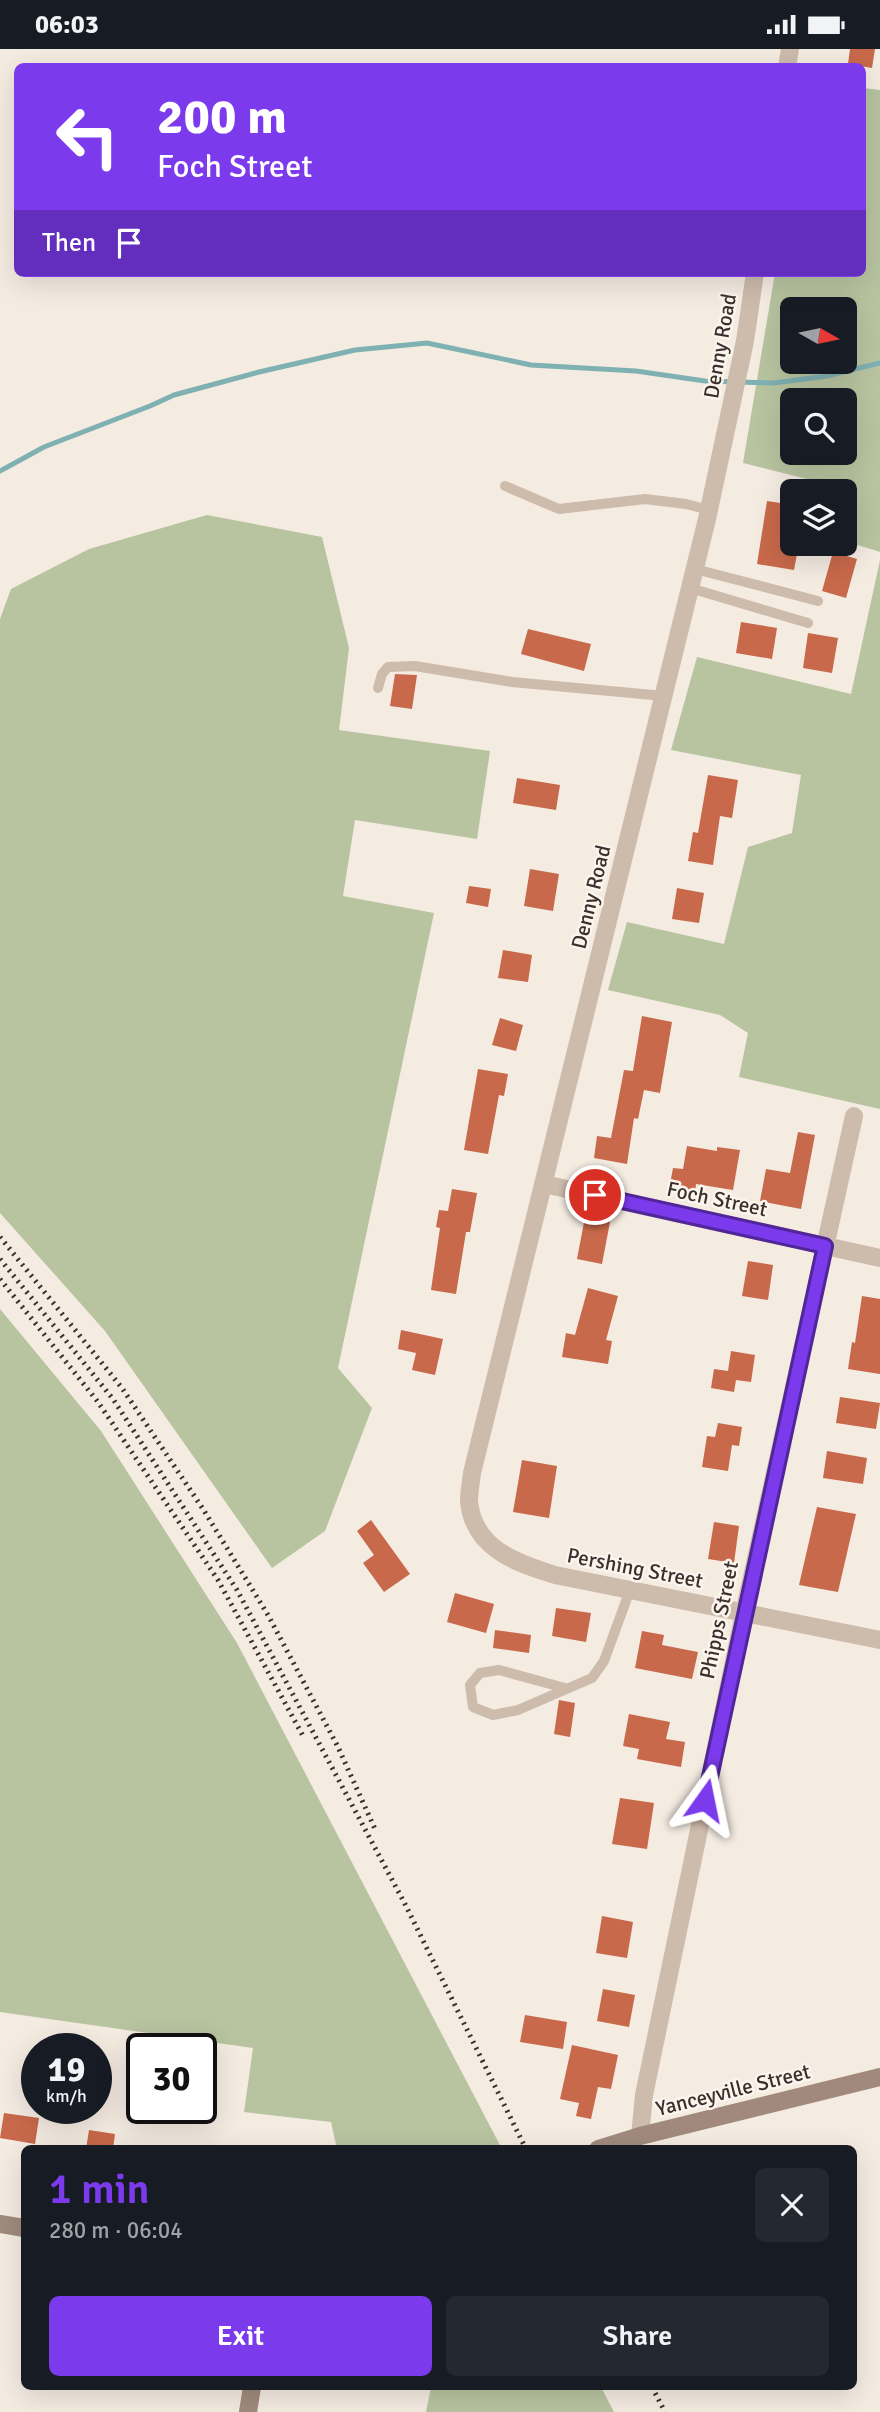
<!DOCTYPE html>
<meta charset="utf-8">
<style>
:root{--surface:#171b24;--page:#242831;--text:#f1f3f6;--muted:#9ea1a6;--accent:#7c3aed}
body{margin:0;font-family:Signika,sans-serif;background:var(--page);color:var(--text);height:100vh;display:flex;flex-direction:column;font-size:26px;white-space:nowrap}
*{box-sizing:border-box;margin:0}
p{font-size:23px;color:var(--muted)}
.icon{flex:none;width:38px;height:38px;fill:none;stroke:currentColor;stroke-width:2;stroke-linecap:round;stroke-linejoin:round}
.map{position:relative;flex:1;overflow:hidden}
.side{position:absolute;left:21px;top:2096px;width:836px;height:245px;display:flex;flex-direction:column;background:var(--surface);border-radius:10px;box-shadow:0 7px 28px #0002}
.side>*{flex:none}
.banner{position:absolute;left:14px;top:14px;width:852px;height:214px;border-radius:10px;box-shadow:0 7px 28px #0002;background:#7c3aed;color:#fff;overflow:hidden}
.needle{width:46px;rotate:99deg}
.controls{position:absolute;left:780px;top:248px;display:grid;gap:14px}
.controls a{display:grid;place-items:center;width:77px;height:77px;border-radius:10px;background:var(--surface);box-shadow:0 7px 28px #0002;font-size:35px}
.speed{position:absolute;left:21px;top:1984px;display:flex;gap:14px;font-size:35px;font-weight:700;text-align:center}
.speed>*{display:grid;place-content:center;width:91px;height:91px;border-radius:50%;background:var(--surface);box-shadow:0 7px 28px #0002;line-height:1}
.speed small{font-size:18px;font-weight:400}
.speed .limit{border:4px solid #111;border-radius:10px;background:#fff;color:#111}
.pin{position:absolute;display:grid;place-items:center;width:60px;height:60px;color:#fff;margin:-30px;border:4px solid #fff;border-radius:50%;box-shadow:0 2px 7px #0007}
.me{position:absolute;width:77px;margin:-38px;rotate:12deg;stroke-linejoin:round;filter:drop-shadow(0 0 5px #0008)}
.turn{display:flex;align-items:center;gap:24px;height:147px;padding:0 28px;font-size:32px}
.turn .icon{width:91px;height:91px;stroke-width:2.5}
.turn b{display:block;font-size:49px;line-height:60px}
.then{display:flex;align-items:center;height:66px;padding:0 28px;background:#0003;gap:14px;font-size:26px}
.round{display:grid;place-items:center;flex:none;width:74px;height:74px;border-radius:10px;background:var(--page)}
.summary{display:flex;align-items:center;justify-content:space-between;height:119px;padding:0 28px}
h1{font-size:42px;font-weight:600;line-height:52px;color:var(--accent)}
.button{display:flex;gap:14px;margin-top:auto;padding:14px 28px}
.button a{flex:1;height:80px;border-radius:10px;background:var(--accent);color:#fff;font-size:28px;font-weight:600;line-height:80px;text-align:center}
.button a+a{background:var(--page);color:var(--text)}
.status{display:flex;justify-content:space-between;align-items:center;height:49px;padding:0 35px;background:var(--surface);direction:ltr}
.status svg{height:19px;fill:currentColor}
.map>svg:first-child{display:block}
.green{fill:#b8c4a0;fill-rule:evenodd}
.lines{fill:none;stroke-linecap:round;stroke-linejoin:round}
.stream{stroke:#7fb0b2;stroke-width:5}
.building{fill:#c8694b}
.lane{stroke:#cdbbac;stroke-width:10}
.street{stroke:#cdbbac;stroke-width:18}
.secondary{stroke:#a18a7d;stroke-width:18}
.rail{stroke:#3b302b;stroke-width:5;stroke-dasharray:2 5;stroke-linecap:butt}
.route-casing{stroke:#51269a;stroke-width:18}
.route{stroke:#7c3aed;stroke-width:12}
.labels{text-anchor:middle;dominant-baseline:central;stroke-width:5;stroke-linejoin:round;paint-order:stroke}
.street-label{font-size:21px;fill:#3b302b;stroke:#fbf5ee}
</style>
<div class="status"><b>06:03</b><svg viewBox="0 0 49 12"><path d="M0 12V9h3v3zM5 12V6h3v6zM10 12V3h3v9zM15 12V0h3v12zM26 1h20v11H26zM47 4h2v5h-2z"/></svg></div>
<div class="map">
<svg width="880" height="2363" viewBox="0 0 880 2363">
<rect width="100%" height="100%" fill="#f4ebe1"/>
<path class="green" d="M863,39L880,41V503L845,492V443H839V438L743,414L775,224H863ZM793,261H845V313H793ZM793,352H845V404H793Z
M207,466L322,488L349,599L339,681L490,702L477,790L355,771L343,847L434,864L338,1319L372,1359L325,1482L272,1519L105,1282L0,1164V570L11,540L89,500Z
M880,511V1060L739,1028L748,984L720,966L608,941L627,873L724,895L748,798L792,784L801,726L671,701L697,608L851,645Z
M0,1260L101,1382L237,1594L502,2100H337L331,2073L244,2063L253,1999L0,1963Z
M431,2338H601L614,2363H426Z"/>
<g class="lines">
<path class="stream" d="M0,422L44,398L150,357L174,346L259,323L355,301L427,294L531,316L636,322L705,332L774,334L827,327L880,314"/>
</g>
<path class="building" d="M850,0H875L872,19L848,15Z
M767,452L793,456V495H799L794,521L757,515Z
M833,503L857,510L846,549L822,542Z
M741,573L777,579L772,610L736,604Z
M528,580L591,595L584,622L521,605Z
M808,584L838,589L832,624L803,619Z
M395,625L417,626L412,660L390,657Z
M708,726L738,731L732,769L720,767L713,816L688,812L693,783L698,784Z
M517,729L560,736L556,761L513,754Z
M530,820L559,825L553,862L524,857Z
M469,837L491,840L488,858L466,854Z
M677,839L704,844L699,874L672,870Z
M503,901L532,906L528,933L498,929Z
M642,967L672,973L660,1044L644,1041L638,1070L634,1069L627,1115L594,1109L597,1087L611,1089L624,1021L633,1022Z
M500,969L523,976L516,1002L492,996Z
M478,1020L508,1025L504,1047L499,1046L488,1105L464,1101Z
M798,1083L815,1086L801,1160L760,1152L766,1120L790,1124Z
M687,1097L717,1102V1098L740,1101L733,1141L696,1135L695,1145L669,1141L673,1119L683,1120Z
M452,1140L477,1144L470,1183H466L456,1245L431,1241L440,1179L436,1178L439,1161L448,1162Z
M585,1168L610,1173L602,1215L577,1210Z
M748,1212L773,1216L768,1251L742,1247Z
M588,1239L618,1247L606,1291L612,1292L608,1315L562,1308L566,1284L575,1286Z
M862,1247L880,1250V1325L848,1320L852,1293L855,1294Z
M401,1281L443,1290L435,1326L412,1321L416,1304L398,1300Z
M731,1302L755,1306L751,1333L736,1331L734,1343L711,1339L714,1320L728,1322Z
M840,1348L880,1354L876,1380L836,1374Z
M718,1374L742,1378L739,1397L732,1396L728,1422L702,1418L707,1387L715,1388Z
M827,1402L867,1409L863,1435L823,1429Z
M522,1411L557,1417L549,1469L513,1463Z
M817,1458L856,1465L838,1543L799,1536Z
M371,1471L410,1525L384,1543L363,1514L374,1506L357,1482Z
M714,1473L739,1477L734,1514L708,1510Z
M455,1544L494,1555L486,1584L447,1573Z
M556,1559L591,1564L586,1593L552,1587Z
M495,1581L531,1586L529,1604L493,1599Z
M642,1582L664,1586L662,1596L698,1603L692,1630L635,1619Z
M559,1651L575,1654L570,1688L554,1685Z
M629,1665L670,1673L666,1690L685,1693L681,1718L637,1710L639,1700L623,1697Z
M620,1749L654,1754L647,1800L612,1795Z
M602,1867L633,1873L627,1909L596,1904Z
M603,1940L635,1946L629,1978L597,1972Z
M525,1966L567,1973L563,2000L520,1993Z
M572,1996L618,2006L611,2040L598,2038L591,2070L576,2067L579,2054L560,2050Z
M4,2064L39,2069L35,2095L0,2089Z
M89,2081L115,2085L113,2100H86Z"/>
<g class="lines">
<path class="lane" d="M505,437L559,460L645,450L686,455L709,461
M695,520L818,552
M690,539L808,574
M378,639L382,625L388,618L415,617L512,633L664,647
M565,1639L499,1621L480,1624L470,1636L473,1658L493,1666L518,1661L592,1629L604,1612L630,1541"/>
<path class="street" d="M787,18L790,0
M755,224L745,292L707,470L472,1424C471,1433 469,1443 469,1452C473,1499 516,1514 555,1526L880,1591
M544,1135L880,1209
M640,2087L644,2046L744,1564L854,1067"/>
<path class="secondary" d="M598,2100L640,2087L880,2028
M0,2175L24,2179
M248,2363L252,2338"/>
<path class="rail" d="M0,1188L122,1339L203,1460L268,1566L338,1698L375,1780
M0,1210L113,1350L237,1541L405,1855L526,2100
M0,1230L98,1353L218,1531L303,1687
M652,2338L665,2363"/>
</g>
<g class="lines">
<defs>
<path id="route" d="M595,1146L825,1197L705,1751"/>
</defs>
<use href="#route" class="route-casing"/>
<use href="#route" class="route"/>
</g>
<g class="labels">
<g class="street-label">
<text transform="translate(720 297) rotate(-80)">Denny Road</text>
<text transform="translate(591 848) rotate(-76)">Denny Road</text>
<text transform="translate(717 1150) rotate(12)">Foch Street</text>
<text transform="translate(635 1519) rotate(11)">Pershing Street</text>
<text transform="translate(719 1571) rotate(-78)">Phipps Street</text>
<text transform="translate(733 2041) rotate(-14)">Yanceyville Street</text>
</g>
</g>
</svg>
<div class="controls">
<a><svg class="needle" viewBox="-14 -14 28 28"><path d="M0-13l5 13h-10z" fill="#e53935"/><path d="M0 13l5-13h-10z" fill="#9ea1a6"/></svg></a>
<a><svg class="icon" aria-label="search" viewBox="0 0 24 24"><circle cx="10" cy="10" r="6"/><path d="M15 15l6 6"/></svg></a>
<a><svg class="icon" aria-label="layers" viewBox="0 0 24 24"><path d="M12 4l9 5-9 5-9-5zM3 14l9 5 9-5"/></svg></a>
</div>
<div class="speed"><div>19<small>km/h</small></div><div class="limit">30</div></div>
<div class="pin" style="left:595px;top:1146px;background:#d93025"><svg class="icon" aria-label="arrive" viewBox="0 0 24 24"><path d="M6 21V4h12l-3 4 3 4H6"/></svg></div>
<svg class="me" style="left:705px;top:1751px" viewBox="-20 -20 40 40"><path d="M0-17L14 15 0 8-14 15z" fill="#7c3aed" stroke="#fff" stroke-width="4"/></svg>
<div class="banner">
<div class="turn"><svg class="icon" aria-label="left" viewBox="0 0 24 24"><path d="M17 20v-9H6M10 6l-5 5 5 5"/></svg><div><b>200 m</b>Foch Street</div></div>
<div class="then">Then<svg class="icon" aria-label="arrive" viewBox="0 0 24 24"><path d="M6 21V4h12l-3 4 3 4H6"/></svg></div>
</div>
<section class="side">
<div class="summary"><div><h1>1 min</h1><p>280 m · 06:04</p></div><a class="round"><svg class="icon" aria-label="close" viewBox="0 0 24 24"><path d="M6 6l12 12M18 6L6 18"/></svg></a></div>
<div class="button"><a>Exit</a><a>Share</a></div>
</section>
</div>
